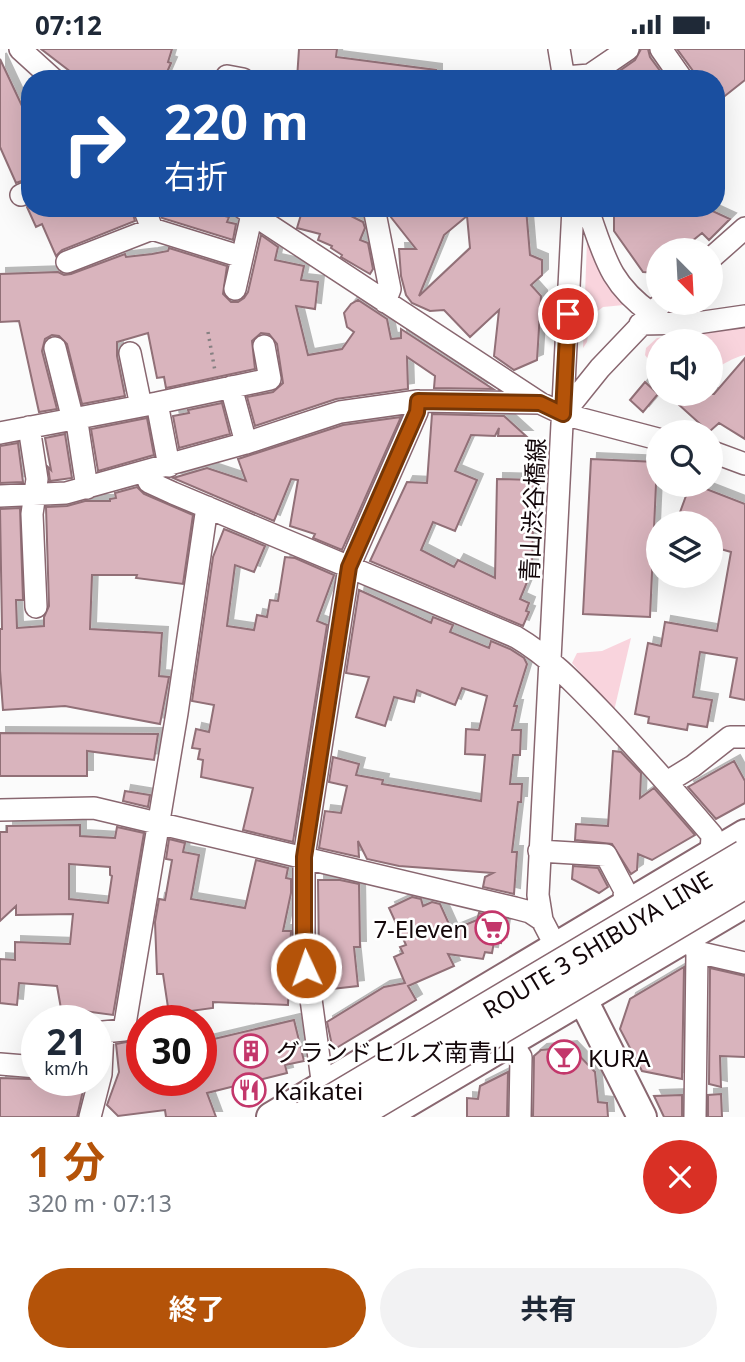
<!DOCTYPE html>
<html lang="ja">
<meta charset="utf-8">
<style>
:root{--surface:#fff;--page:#f2f2f3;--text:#1f2937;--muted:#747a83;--accent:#b45309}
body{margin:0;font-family:"Noto Sans","Noto Sans JP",sans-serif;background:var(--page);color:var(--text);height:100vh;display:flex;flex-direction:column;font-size:26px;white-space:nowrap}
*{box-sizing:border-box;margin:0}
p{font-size:23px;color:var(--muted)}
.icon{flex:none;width:38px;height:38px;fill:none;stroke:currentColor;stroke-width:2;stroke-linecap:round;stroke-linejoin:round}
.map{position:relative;height:1068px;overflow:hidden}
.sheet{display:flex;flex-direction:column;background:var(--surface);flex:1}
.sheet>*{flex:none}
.top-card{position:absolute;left:21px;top:21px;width:704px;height:147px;border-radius:28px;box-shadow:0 7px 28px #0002;background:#1a4fa0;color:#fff;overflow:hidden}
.needle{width:46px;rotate:156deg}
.tools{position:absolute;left:646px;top:189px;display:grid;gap:14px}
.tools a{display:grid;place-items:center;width:77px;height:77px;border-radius:50%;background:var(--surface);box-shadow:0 7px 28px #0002;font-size:35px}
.speed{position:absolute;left:21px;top:956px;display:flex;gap:14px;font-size:35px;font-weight:700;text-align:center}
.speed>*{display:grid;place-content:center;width:91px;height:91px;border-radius:50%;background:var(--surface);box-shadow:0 7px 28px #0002;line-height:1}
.speed small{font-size:18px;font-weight:400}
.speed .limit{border:10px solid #d22;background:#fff;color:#111}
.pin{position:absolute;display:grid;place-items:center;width:60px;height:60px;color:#fff;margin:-30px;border:4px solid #fff;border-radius:50%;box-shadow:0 2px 7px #0007}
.me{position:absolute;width:77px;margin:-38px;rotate:357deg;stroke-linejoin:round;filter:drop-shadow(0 0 5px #0008)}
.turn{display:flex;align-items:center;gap:24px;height:147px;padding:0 28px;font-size:32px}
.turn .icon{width:91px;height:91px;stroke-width:2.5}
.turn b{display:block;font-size:49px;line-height:60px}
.round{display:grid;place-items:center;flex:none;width:74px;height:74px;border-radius:37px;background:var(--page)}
.summary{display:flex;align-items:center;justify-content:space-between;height:119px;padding:0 28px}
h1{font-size:42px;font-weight:700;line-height:52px;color:var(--accent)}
.cta{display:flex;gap:14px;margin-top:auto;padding:14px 28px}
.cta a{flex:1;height:80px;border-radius:42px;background:var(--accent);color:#fff;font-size:28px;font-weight:700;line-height:80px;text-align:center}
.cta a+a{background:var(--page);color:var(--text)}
.status{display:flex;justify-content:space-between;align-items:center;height:49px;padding:0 35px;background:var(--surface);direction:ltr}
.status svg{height:19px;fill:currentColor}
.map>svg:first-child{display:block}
.green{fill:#f9d4dd}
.building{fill:#d9b4bd;stroke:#916f77;stroke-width:2;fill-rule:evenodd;filter:url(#shadow)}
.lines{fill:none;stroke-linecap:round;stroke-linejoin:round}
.minor-casing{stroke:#896770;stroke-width:24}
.major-casing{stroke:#896770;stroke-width:32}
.path{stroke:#868082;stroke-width:3.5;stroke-dasharray:2 5;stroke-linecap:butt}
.minor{stroke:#fff;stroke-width:21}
.major{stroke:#fff;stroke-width:28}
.highway-bridge-casing{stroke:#896770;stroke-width:35;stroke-linecap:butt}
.highway-bridge{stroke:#fff;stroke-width:32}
.route-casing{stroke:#753606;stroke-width:18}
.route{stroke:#b45309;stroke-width:12}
.labels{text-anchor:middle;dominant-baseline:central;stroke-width:5;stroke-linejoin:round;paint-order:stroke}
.street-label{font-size:24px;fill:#13070a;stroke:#fff}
.poi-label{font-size:24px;fill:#13070a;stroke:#fff;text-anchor:start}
</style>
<div class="status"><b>07:12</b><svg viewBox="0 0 49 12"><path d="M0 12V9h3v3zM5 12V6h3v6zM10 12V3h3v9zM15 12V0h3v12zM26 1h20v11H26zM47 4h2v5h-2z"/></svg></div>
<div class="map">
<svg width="745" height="1068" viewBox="0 0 745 1068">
<defs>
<filter id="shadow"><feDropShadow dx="6" dy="-6" stdDeviation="0" flood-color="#0004"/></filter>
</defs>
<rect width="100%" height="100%" fill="#fbfbfb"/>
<path class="green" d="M595,191L613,236L624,256L603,258L591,267L587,293L583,299L587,192Z
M745,277V306C733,308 722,317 711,321L710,292H658V324L645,306L646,299L657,289Z
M631,589L614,662L572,614L577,604L602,602Z"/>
<path class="building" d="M41,0H172L168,13L171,14L164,30H80Z
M299,0H337L336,8L436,21V30H297Z
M641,0H648L650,8L666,30H608L635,11Z
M677,0H745V31L716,54V30H695L693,22Z
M0,10L30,74V129L16,134L0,98Z
M30,156V159H131L135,172L62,201L56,207L42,175L36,178L27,158Z
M158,159H209L208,163L229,168L227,173L236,175L233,191L162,169Z
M303,159H345L343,163L363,173L365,179L360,191L368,194L373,220L370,225L341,208L342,206L331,199L332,197L318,191L320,185L297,179Z
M400,159H526L530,206L542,211V226L531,236L541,247L537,311L514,321L494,307L499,261L470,288L444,261L430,262L412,254L406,246L401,227L399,200H416L390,167ZM467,167L470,199L419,247L444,186Z
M614,159H706L730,170L709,191L702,184L681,201H658V224L643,223L614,182Z
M261,186L278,198L275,211L304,217L301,231L318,233L315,260L296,257L308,306L342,300L354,283L347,278L344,264L351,255L358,251L387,270L391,290L401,289V280L493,340L434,339L435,327L407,308L408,340L336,350L255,377L247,348L273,343L283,334L277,295L269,285L261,284L252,292L255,320L166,339L164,328L157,329L148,284L117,293V307L125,347L82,355L67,295L59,287L52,286L45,290L42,302L57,360L39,363L19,272L0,273V225L58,223L64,226L71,225L125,205L126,208L152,205L168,202L169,199L227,217L223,245L231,253H238L244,249L248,243Z
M745,309V390L719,374L709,383L667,345H714Z
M645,333L658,345L643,363L630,351Z
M222,354L230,385L179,399L173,367L189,364L188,361Z
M432,365L504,367L526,387H498L499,379L495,387L471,386L455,422L477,431L455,482L433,473L421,501L454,518L458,511L495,529L497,430L534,431L532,521L520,550L529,554L526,562L529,563L523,577L370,512L407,433L427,434Z
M401,368L342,501L313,489L315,485L290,477L298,431L291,430L274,472L173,429L207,419L246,432L238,410L343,376Z
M147,369L154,406L98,422L91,380Z
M65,385L72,429L50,432L48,418L51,421L45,389Z
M18,394L23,433L0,434V397Z
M591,410L657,413L650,568L583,565Z
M690,436H696L745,455V651L730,648L737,609L700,603L693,648L712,651L707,678L688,675L687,681L648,674L649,668L635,665L648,594L661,597L665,573L717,582L731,503L710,497V474H688L689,471L679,466Z
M137,438L144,445L193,466L183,535L136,529L137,526H92L90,580L162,584L159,627L169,628L160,675L65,657L3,661L0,621V580H2L0,460L20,459L23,551H16L17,579L44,577V568L49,557L46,458L67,457L85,452H110V450L116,449L115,444Z
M224,480L265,497L254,523L235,516L227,577L254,581L257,566L267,568L270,551L278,552L285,508L295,509L334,526L317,572L327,576L293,793L243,781L253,739L201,728L203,711L198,710L200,700L192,699L196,680L209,683L214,656L192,652L213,508Z
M359,541L431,574L433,568L453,576L450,583L489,599L491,592L510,600L524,609L527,615L514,657H517L512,681H521L520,706H513L510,735H522L521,753H518L512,803H517L514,845L483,838L485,828L493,824L399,817L367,810L358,792L359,808L319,799L325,762L341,764L347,737L329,733L333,708L359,715L356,726L383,731L382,735L481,752L485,706L465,705L466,680L479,681L487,647L462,639L455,656L417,641L414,653L394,648L385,677L356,668L369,628L346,624Z
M0,684L158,685L154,711L87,702V727H0Z
M613,702L621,703L641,724L640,749L654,739L695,786L652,811L638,805L637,821L631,825L612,795L575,791L576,775L608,777Z
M734,712L745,732V754L716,770L688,738Z
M125,742L150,746L148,758L123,752Z
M80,776V787L115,789L117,778L144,784L113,966L76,961L78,971H63L57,937L19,934L17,956L0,954V910L15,911V893L70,895L73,865L16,866V857L0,872V783H7V777ZM69,815L110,818V826L112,827L108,854L69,850Z
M169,790L185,794L183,803L199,806L191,850L245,859L256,811L288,819L286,829L291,830V844L283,882H291L288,956L213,953V959L169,965L163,925H157L155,873L159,850L165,851L172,811L166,810Z
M573,817L598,819L608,838L599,844L572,830Z
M318,831H340L359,835L360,898H354L358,937L323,941L319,912Z
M412,848L421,850L423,857L432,853L440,855L453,884V881L477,871L479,864L505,870L501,894L494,893L492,904L485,903L483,910L448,905L454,917L408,937L416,951L333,1001L327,973L384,938L405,934L394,908L403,904L400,898L406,896L389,859Z
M684,918L682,1030L642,1022L620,980L630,950Z
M710,919L745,927V1008L720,1007L721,1038L709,1035Z
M294,971L304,1012L285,1016L287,1024L207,1044L216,1068H166L165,1061L118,1067L107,1056L119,1023L116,995L142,990V1031H201V993Z
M571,998L595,1023L598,1053L607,1054L608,1068H533L534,1007L541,1001Z
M508,1023L507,1068H467V1049L478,1050L480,1037Z
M0,1029L58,1031L84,1037L77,1068H0Z
M721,1045L722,1068H708V1046Z
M682,1046V1068H664L654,1047Z"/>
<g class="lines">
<defs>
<path id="minor" d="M20,0L53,30
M559,0L564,30
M661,0L682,30
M227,27L243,30
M564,28L590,26L628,0
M21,146L30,142
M144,159L152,180
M243,159L540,354L563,365L658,390
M374,159L390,240L385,253
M577,159L589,164C605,209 610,235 651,264
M710,210L745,179
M67,213L152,180L242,208
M235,240L252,165
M640,275L697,274L745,267
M55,299L71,363L78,380L87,439
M130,304L141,357
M231,338L246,394
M157,354L270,330L264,297
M563,365L600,319L662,254
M29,378L37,430L32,465L36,558
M0,384L157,354L169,417
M710,402L745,415
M145,423L149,433L173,444L516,588C550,608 577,637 605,666C642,705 677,745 712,786L711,806
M0,447L66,444L246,394L340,363L418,352L540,354
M667,733L693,717L730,688H745
M0,761L94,759L515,859L530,863L542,871
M539,802L606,806L624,840L625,857
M691,893L697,903L745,914
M556,898L542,871L538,846L573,159
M501,997L515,999L521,1008L520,1068
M0,1015L37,1018
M323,1038L304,899V808L349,518L417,363L418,352
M90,1068L101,1025L103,983L124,981L177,664L207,458
M695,1068L697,903"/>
<path id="major" d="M574,933L642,1068
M271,1068L745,785
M383,1068L745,854"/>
</defs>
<use href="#minor" class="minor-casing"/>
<use href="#major" class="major-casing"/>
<path class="path" d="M208,283L215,322"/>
<use href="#minor" class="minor"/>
<use href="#major" class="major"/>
<defs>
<path id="highway-bridge" d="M305,1068L745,807
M350,1068L745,833"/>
</defs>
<use href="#highway-bridge" class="highway-bridge-casing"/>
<use href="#highway-bridge" class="highway-bridge"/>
</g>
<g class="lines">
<defs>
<path id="route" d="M306,919L304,899V808L349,518L417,363L418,352L540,354L563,365L568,265"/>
</defs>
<use href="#route" class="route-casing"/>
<use href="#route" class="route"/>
</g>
<defs>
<symbol id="supermarket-ring" viewBox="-11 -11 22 22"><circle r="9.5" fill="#fff" stroke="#c3376b" stroke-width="1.5"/><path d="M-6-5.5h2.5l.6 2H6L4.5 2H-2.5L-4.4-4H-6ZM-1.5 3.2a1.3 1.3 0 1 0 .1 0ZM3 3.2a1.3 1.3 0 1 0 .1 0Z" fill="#c3376b"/></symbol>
<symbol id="building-ring" viewBox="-11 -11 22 22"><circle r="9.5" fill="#fff" stroke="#c3376b" stroke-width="1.5"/><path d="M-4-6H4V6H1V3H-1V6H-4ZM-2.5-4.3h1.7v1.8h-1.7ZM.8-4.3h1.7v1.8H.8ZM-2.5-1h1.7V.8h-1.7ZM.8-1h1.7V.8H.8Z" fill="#c3376b"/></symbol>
<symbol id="bar-ring" viewBox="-11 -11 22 22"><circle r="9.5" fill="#fff" stroke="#c3376b" stroke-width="1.5"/><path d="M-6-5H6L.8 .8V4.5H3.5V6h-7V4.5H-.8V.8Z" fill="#c3376b"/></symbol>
<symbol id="restaurant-ring" viewBox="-11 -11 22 22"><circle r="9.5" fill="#fff" stroke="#c3376b" stroke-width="1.5"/><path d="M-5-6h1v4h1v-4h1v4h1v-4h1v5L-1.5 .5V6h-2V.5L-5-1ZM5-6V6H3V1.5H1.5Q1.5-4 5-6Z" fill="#c3376b"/></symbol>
</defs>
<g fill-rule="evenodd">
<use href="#supermarket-ring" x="473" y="860" width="38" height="38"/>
<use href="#building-ring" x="232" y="983" width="38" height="38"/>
<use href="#bar-ring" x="545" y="989" width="38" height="38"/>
<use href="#restaurant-ring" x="230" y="1022" width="38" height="38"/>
</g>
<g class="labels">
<g class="street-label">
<text transform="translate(532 461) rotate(-87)">青山渋谷橋線</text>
<text transform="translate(597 895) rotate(-31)">ROUTE 3 SHIBUYA LINE</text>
</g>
<g class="poi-label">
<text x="468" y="879" text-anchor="end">7-Eleven</text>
<text x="276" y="1002">グランドヒルズ南青山</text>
<text x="588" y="1008">KURA</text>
<text x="274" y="1041">Kaikatei</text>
</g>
</g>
</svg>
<div class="tools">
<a><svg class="needle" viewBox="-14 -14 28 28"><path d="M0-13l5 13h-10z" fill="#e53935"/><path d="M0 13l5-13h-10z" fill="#747a83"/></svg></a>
<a><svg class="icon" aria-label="sound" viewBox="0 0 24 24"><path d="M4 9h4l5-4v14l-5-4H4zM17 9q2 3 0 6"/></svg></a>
<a><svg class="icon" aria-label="search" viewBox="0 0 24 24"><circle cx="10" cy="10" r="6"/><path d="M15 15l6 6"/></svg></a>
<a><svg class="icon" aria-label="layers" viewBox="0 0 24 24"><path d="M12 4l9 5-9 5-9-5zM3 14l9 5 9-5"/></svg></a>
</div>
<div class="speed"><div>21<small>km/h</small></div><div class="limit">30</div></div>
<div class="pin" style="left:568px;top:265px;background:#d93025"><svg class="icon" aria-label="arrive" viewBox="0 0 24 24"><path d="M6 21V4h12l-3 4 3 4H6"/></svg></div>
<svg class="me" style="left:306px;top:919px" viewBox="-20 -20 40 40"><circle r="17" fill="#b45309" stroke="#fff" stroke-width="3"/><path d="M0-11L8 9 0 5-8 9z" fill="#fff"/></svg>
<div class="top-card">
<div class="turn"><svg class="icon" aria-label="right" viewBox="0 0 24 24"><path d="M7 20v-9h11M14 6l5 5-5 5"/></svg><div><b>220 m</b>右折</div></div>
</div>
</div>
<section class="sheet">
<div class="summary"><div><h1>1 分</h1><p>320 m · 07:13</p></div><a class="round" style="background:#d93025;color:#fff"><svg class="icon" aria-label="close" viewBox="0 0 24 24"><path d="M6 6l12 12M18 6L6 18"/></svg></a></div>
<div class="cta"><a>終了</a><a>共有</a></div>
</section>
